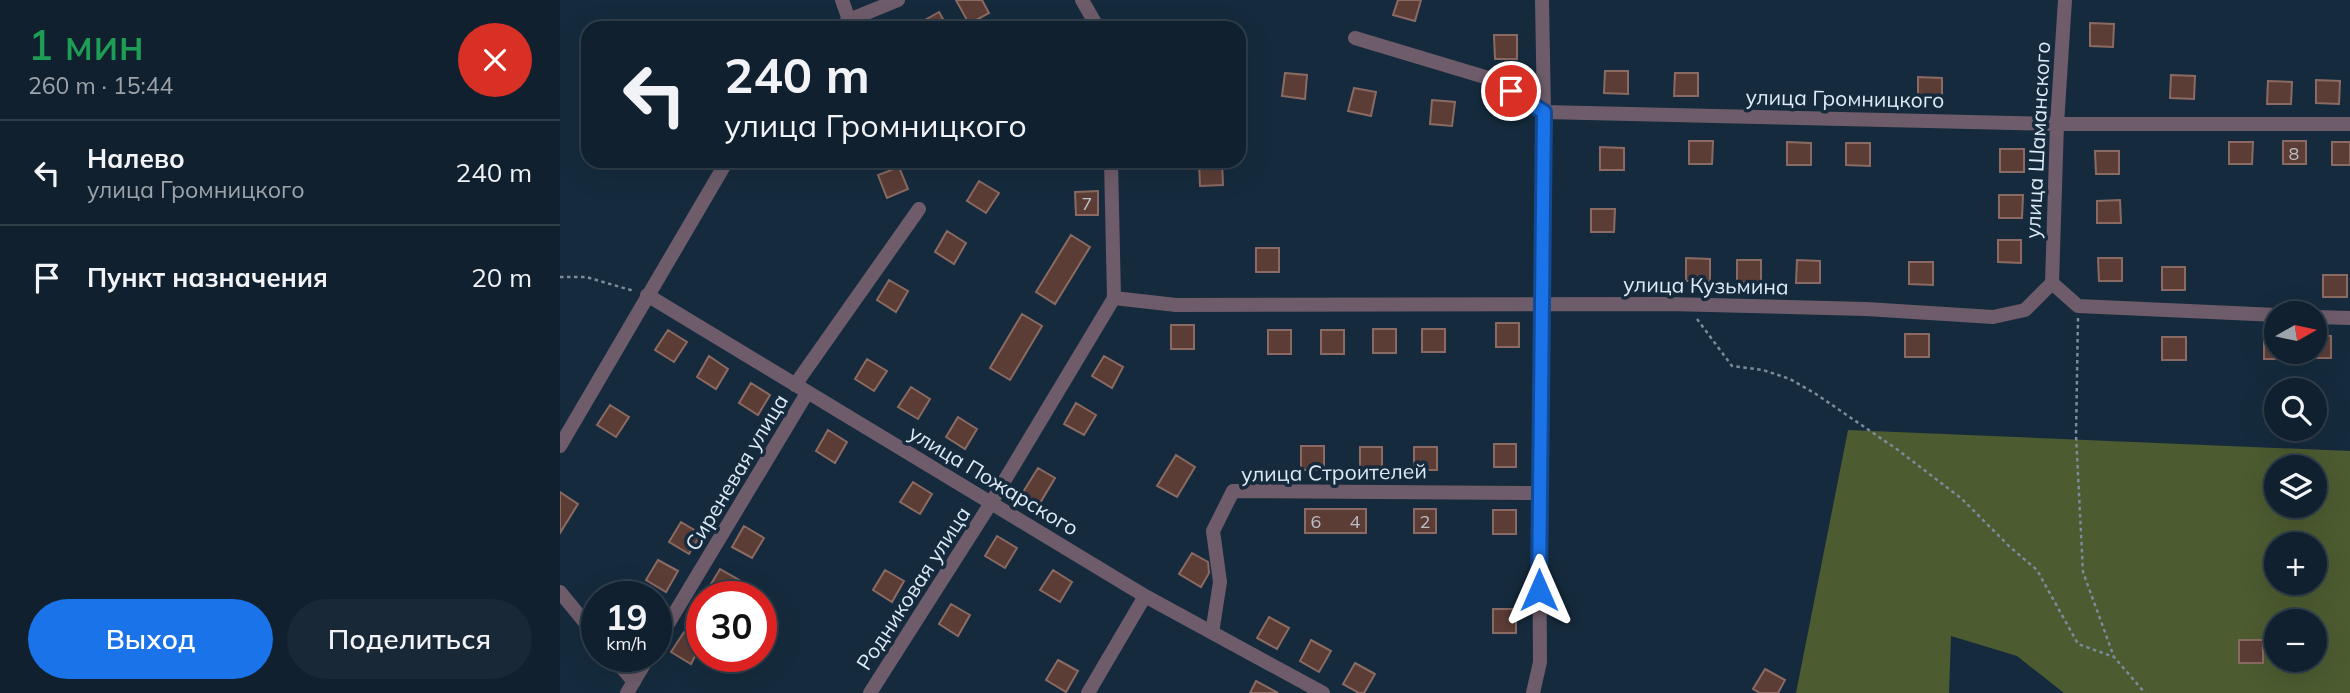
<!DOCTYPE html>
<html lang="ru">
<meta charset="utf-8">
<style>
:root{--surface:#10202e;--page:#192836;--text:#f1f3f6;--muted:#9ca3aa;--line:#303e4a;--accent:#1a73e8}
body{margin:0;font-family:Mulish,sans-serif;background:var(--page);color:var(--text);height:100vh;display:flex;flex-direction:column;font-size:26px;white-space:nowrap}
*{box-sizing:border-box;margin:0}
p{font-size:23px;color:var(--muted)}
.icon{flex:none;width:38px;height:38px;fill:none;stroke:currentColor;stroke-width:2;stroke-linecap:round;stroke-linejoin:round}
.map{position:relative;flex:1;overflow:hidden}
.sheet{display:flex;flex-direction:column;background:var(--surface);width:560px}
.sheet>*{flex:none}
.top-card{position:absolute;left:21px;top:21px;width:665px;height:147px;border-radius:21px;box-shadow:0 7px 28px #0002,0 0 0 2px var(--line);background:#10202e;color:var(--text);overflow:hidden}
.needle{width:46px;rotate:81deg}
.buttons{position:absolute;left:1704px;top:301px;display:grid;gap:14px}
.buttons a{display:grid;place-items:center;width:63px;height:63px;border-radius:50%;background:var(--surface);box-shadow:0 7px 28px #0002,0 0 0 2px var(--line);font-size:35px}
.speed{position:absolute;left:21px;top:581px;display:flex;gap:14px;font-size:35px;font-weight:700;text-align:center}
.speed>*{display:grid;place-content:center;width:91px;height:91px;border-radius:50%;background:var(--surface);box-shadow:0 7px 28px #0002,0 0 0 2px var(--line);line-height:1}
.speed small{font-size:18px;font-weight:400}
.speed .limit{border:10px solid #d22;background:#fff;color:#111}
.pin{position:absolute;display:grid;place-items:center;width:60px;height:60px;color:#fff;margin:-30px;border:4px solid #fff;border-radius:50%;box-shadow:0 2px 7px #0007}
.me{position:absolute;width:77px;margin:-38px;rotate:0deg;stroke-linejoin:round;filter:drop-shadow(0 0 5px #0008)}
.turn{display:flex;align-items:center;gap:24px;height:147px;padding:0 28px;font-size:32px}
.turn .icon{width:91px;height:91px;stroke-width:2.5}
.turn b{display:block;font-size:49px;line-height:60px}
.round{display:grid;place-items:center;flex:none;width:74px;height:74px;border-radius:37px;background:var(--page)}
.headline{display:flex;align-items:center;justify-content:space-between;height:119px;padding:0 28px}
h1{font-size:42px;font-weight:600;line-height:52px;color:#1e9e55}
.cta{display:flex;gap:14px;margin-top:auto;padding:14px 28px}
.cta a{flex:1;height:80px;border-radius:42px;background:var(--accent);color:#fff;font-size:28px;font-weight:600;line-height:80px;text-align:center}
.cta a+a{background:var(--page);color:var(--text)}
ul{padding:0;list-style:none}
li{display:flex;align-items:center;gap:21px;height:105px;padding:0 28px;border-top:2px solid var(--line)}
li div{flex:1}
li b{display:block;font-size:26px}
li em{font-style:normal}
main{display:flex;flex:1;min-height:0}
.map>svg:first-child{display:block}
.forest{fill:#4c5b30;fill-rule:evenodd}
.building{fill:#5b3d36;stroke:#8a6a62;stroke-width:2}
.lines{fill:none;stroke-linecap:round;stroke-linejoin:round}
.path{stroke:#7a8c9b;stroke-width:2.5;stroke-dasharray:3.5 3.5;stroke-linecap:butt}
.minor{stroke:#6e5c6a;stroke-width:14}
.route-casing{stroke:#114b97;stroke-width:18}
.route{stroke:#1a73e8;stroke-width:12}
.labels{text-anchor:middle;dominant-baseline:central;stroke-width:7;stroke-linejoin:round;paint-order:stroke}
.number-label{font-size:18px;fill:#bcc0c7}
.street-label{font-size:21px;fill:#ddebf7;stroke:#152b3d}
</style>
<main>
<section class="sheet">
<div class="headline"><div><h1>1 мин</h1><p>260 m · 15:44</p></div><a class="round" style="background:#d93025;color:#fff"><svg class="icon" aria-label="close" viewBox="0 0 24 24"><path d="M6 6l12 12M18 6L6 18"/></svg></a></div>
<ul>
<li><svg class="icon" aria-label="left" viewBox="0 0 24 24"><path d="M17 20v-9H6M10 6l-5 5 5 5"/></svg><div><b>Налево</b><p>улица Громницкого</p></div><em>240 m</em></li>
<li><svg class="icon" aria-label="arrive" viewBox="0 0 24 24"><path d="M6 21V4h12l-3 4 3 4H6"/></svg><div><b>Пункт назначения</b></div><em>20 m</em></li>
</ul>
<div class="cta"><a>Выход</a><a>Поделиться</a></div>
</section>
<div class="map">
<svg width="1790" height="693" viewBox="0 0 1790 693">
<rect width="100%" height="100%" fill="#152b3d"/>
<path class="forest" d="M1288,430L1790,451V693H1504L1457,656L1391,636L1389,693H1236ZM1717,467H1755V506H1717ZM1717,544H1755V583H1717ZM1717,621H1755V660H1717Z"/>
<path class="building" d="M396,0H422L429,13L409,24Z
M838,0H861L855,21L833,15Z
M379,12L388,28H351Z
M1530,23L1554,24L1553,47L1530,46Z
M934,35H957V59H935Z
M1045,71H1068V94L1044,93Z
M725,73L747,75L745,99L722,96Z
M1115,73H1138V96H1114Z
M1611,75L1635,76L1634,99L1610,98Z
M1358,77L1382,78V100H1358Z
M1756,80L1780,81L1779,104L1756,103Z
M1708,81L1732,82L1731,104H1707Z
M794,88L816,92L811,116L788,111Z
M872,100L895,102L892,126L870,124Z
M1129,141H1153L1152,164H1129Z
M1723,141H1746V164H1723Z
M1227,142L1251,143V165H1227Z
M1669,142H1693L1692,164H1669Z
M1772,142H1790V165H1772Z
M1286,143H1310V166L1286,165Z
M1040,147L1064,148V170H1040Z
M1440,149H1464V172H1440Z
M1535,151H1559V174H1536Z
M662,161L663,185L640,186L639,162Z
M339,167L348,189L327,198L318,175Z
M419,181L439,193L426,213L407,201Z
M538,191V215H516L515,192Z
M1439,195H1463L1462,218H1439Z
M1560,200L1561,223H1537V201Z
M1031,209H1055L1054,232H1031Z
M387,231L406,243L394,264L375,252Z
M511,235L530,247L495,304L476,292Z
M1438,240H1461V263L1438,262Z
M696,248H719V272H696Z
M1126,258L1150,259V281H1126Z
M1538,258H1562V281H1539Z
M1177,260H1201V283L1177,282Z
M1237,260L1260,261V283H1236Z
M1349,262H1373V285L1349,284Z
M1602,267H1625V290H1602Z
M1763,275H1787V297H1763Z
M329,280L348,291L336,312L317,300Z
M462,314L482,326L450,380L430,368Z
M936,323H959V347H936Z
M611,325H634V349H611Z
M813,329H836V353H813Z
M862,329H885V352H862Z
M108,330L127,342L114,362L95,350Z
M708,330H731V354H708Z
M761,330H784V354H761Z
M1345,334H1369V357H1345Z
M1755,335L1771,336V358H1755Z
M1704,336H1717V359H1704Z
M1602,337H1626V360H1602Z
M149,356L168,369L156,389L137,377Z
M544,356L563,367L552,388L532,376Z
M307,359L327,371L314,391L295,379Z
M191,383L210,395L198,415L179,403Z
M351,387L370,399L358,419L338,407Z
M516,403L536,415L524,435L504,424Z
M50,405L69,417L56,437L37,425Z
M398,417L417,429L405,449L386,437Z
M268,430L287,442L275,463L256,451Z
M934,444H956V467H934Z
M741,446H764V470H741Z
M800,447H822V471H800Z
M854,447H877V470H854Z
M616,455L635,467L617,497L597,486Z
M478,468L495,478L477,508L460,497Z
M353,482L372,494L360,514L340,502Z
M0,492L18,504L0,533Z
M745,509H806V533H745Z
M854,509H876V533H854Z
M933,510H956V534H933Z
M121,522L141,534L129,554L109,542Z
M184,526L204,538L192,558L172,547Z
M437,536L457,548L445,568L425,556Z
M632,553L648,562L649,573L641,587L619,574Z
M98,560L118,571L106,592L86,580Z
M160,569L179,580L170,597H160L148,589Z
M325,570L344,581L332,602L313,590Z
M493,570L512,582L500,602L480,590Z
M391,604L410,615L398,636L379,624Z
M933,609H956V633H933Z
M709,617L729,628L717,649L697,638Z
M124,632L142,643L131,664L111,652Z
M751,640L771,651L759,672L740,661Z
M1679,640H1703V663H1679Z
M498,660L518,671L506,692L486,680Z
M795,663L815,674L804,693H799L783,684Z
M1205,669L1225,680L1218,693H1200L1193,689Z
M696,681L718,693H690Z"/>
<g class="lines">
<path class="path" d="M0,277H26L74,291
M1518,318L1516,435L1523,572L1554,657L1585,693
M1137,319L1172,366L1203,370L1230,379L1256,394L1338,450L1402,499L1450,547L1477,570L1518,644L1554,657"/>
<path class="minor" d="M282,0L289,20
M522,0L538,28
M280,28L289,20L338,0
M795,38L935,80L984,112L1497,124H1790
M1492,283L1497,124L1505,0
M1492,283L1518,306L1717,315
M87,295L585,596L763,693
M554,298L616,305L1109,304L1306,309L1433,317L1465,310L1492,283
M1755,317L1790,318
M235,385L359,209
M0,446L167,161
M0,592L37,637
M652,633L660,582L653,531L673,491L979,493
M96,644L247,393
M52,656L74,682
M67,693L89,656
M310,693L431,503L554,298L551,161
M528,693L585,596
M973,693L980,662L979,493L984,112L982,0"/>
</g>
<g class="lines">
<defs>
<path id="route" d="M951,91L984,112L979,590"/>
</defs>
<use href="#route" class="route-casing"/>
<use href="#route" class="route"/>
</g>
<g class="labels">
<g class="number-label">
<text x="1734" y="153">8</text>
<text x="527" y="203">7</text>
<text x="756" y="521">6</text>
<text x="795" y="521">4</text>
<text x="865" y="521">2</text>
</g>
<g class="street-label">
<text transform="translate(1285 98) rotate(1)">улица Громницкого</text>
<text transform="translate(1477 140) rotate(-87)">улица Шаманского</text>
<text transform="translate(1146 285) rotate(1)">улица Кузьмина</text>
<text transform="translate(176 472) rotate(-59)">Сиреневая улица</text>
<text transform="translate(774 472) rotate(-1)">улица Строителей</text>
<text transform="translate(434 480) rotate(31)">улица Пожарского</text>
<text transform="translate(353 588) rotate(-57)">Родниковая улица</text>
</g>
</g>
</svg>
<div class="buttons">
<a><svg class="needle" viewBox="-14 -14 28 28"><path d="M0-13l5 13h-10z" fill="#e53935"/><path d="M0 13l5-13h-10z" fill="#9ca3aa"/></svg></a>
<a><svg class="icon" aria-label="search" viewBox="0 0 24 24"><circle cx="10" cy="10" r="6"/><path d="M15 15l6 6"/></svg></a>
<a><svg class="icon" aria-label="layers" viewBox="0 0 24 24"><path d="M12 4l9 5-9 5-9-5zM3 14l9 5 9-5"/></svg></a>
<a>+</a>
<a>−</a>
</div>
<div class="speed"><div>19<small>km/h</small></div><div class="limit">30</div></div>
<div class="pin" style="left:951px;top:91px;background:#d93025"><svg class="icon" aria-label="arrive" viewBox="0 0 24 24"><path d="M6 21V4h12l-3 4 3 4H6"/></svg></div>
<svg class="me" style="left:979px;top:590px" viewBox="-20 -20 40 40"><path d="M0-17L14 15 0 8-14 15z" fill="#1a73e8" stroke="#fff" stroke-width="4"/></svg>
<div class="top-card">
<div class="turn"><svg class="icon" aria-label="left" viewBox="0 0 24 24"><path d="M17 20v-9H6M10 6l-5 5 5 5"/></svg><div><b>240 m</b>улица Громницкого</div></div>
</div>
</div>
</main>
